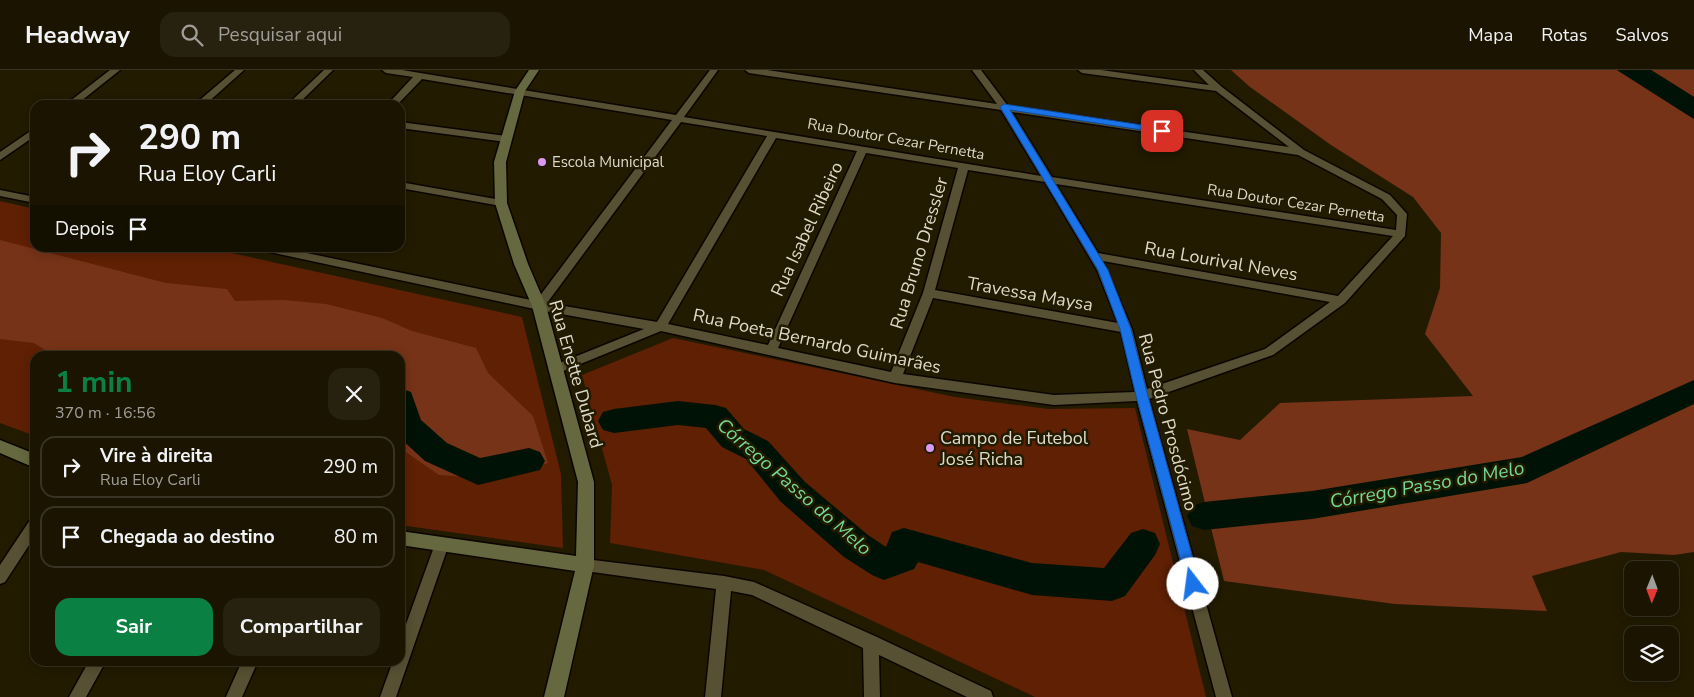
<!DOCTYPE html>
<html lang="pt">
<meta charset="utf-8">
<style>
:root{--surface:#1a1400;--page:#27210f;--text:#f1f3f6;--muted:#9f9e99;--line:#383322;--accent:#0b8043}
body{margin:0;font-family:"Nunito Sans",sans-serif;background:var(--page);color:var(--text);height:100vh;display:flex;flex-direction:column;font-size:19px;white-space:nowrap}
*{box-sizing:border-box;margin:0}
p{font-size:16px;color:var(--muted)}
.icon{flex:none;width:28px;height:28px;fill:none;stroke:currentColor;stroke-width:2;stroke-linecap:round;stroke-linejoin:round}
.map{position:relative;flex:1;overflow:hidden}
.details{position:absolute;left:30px;top:281px;width:375px;height:315px;display:flex;flex-direction:column;background:var(--surface);border-radius:15px;box-shadow:0 2px 12px #0003,0 0 0 1px var(--line)}
.details>*{flex:none}
.banner{position:absolute;left:30px;top:30px;width:375px;height:152px;border-radius:15px;box-shadow:0 2px 12px #0003,0 0 0 1px var(--line);background:#1a1400;color:var(--text);overflow:hidden}
.needle{width:32px;rotate:181deg}
.tools{position:absolute;left:1624px;top:491px;display:grid;gap:10px}
.tools a{display:grid;place-items:center;width:55px;height:55px;border-radius:10px;background:var(--surface);box-shadow:0 2px 12px #0003,0 0 0 1px var(--line);font-size:25px}
.pin{position:absolute;display:grid;place-items:center;width:42px;height:42px;color:#fff;margin:-21px;border-radius:10px;box-shadow:0 2px 8px #0006}
.me{position:absolute;width:55px;margin:-28px;rotate:345deg;stroke-linejoin:round;filter:drop-shadow(0 0 4px #0008)}
.turn{display:flex;align-items:center;gap:18px;height:105px;padding:0 25px;font-size:22px}
.turn .icon{width:65px;height:65px;stroke-width:2.5}
.turn b{display:block;font-size:35px;line-height:42px}
.then{display:flex;align-items:center;height:48px;padding:0 25px;background:#0003;gap:10px;font-size:19px}
.round{display:grid;place-items:center;flex:none;width:52px;height:52px;border-radius:15px;background:var(--page)}
.head{display:flex;align-items:center;justify-content:space-between;height:85px;padding:0 25px}
h1{font-size:30px;font-weight:700;line-height:38px;color:var(--accent)}
.primary-button{display:flex;gap:10px;margin-top:auto;padding:10px 25px}
.primary-button a{flex:1;height:58px;border-radius:15px;background:var(--accent);color:#fff;font-size:20px;font-weight:700;line-height:58px;text-align:center}
.primary-button a+a{background:var(--page);color:var(--text)}
ul{padding:0;list-style:none}
li{display:flex;align-items:center;gap:15px;height:62px;margin:0 10px 8px;padding:0 15px;border:2px solid var(--line);border-radius:15px}
li div{flex:1}
li b{display:block;font-size:19px}
li em{font-style:normal}
header{display:flex;align-items:center;gap:30px;box-sizing:border-box;height:70px;padding:0 25px;background:var(--surface);border-bottom:1px solid var(--line)}
header strong{font-size:24px}
nav{display:flex;gap:28px;margin-inline-start:auto;font-size:18px}
.search{width:350px;height:45px;background:var(--page);display:flex;align-items:center;gap:12px;box-sizing:border-box;padding:0 18px;border-radius:15px;color:var(--muted);font-size:19px}
.map>svg:first-child{display:block}
.green{fill:#5f2003}
.forest{fill:#763317}
.water{fill:#001205}
.lines{fill:none;stroke-linecap:round;stroke-linejoin:round}
.river{fill:#001205;fill-rule:evenodd}
.street-casing{stroke:#0b0600;stroke-width:3}
.secondary-casing{stroke:#0b0600;stroke-width:3}
.street{fill:#575032;fill-rule:evenodd}
.secondary{fill:#66693f;fill-rule:evenodd}
.route{fill:#1a73e8;stroke:#114b97}
.poi-dot{fill:#dc99f4;stroke:#221b00;stroke-width:2}
.labels{text-anchor:middle;dominant-baseline:central;stroke-width:5;stroke-linejoin:round;paint-order:stroke}
.far-street-label{font-size:15px;fill:#dedac9;stroke:#221b00}
.far-poi-label{font-size:15px;fill:#dedac9;stroke:#221b00;text-anchor:start}
.street-label{font-size:18px;fill:#dedac9;stroke:#221b00}
.poi-label{font-size:18px;fill:#dedac9;stroke:#221b00;text-anchor:start}
.water-label{font-size:19px;font-style:italic;fill:#75d997;stroke:#221b00}
</style>
<header>
<strong>Headway</strong>
<div class="search"><svg class="icon" aria-label="search" viewBox="0 0 24 24"><circle cx="10" cy="10" r="6"/><path d="M15 15l6 6"/></svg>Pesquisar aqui</div>
<nav><a>Mapa</a><a>Rotas</a><a>Salvos</a></nav>
</header>
<div class="map">
<svg width="1694" height="627" viewBox="0 0 1694 627">
<rect width="100%" height="100%" fill="#221b00"/>
<path class="green" d="M0,131L35,139V178H209L522,247L561,404L563,478L400,455V286H35V366L0,353Z
M673,268L955,327L1048,339L1135,338L1206,627H1035L764,500L610,473L612,415L582,305Z"/>
<path class="forest" d="M1231,0H1617L1694,49V482L1674,485L1621,482L1532,506L1547,541L1395,534L1224,511L1187,359L1240,370L1280,333L1473,326L1425,264L1440,218L1441,163L1413,127L1331,75L1250,17Z
M1651,0H1694V27Z
M0,170L166,213L227,219L235,231L284,230L326,234L382,248L412,261L476,278L488,303L533,346L548,393L498,409L439,405L400,378V286H54L34,273L0,269Z"/>
<path class="water" d="M1617,0H1651L1694,27V49Z"/>
<g class="lines">
<path class="river" d="M1694,310V334L1527,413L1312,449L1204,460L1192,456L1187,446L1192,436L1204,432L1312,421L1522,387Z
M400,318L411,322L421,350L447,373L480,388L529,378L540,382L545,391L540,400L478,415L425,391L400,368Z
M678,331L715,335L726,338L744,359L768,371L805,412L868,465L886,477L892,462L904,458L1032,493L1104,498L1131,463L1143,459L1155,463L1160,474L1155,485L1125,526L1112,531L1032,525L918,492L914,499L884,510L872,505L844,487L781,432L746,389L722,377L706,358L678,355L614,363L603,360L598,351L603,342L614,339Z"/>
<defs>
<path id="street" d="M110,0H120L76,35H65Z
M235,0H244L205,35H194Z
M324,0H333L297,35H287Z
M382,0H402L676,45L710,0H718L684,47L1041,106L1001,40L749,3L745,0H767L997,34L972,0H981L1008,36L1289,77L1216,21L1082,3L1078,0H1101L1209,15L1194,0H1203L1222,17L1304,80L1390,125L1407,144L1405,166L1345,233L1273,285L1149,329L1232,627H1216L1137,331L1054,335L895,313L661,261L556,304L552,302L550,299L552,296L644,259L539,240L265,181L264,178H283L536,231L672,50L422,9L397,35H387L413,7L386,3ZM1012,42L1298,85L1382,129L1397,145L1396,160L1052,107ZM681,52L767,66L657,252L547,233ZM776,68L857,81L768,275L668,254ZM866,83L958,98L923,223L891,302L778,278ZM968,100L1045,112L1097,200L1118,253L935,220ZM1056,114L1393,166L1338,226L1098,183ZM1103,191L1330,232L1265,279L1147,319L1132,259ZM933,228L1121,262L1135,322L1054,325L903,304Z
M400,52L506,66L511,69L506,72L400,58Z
M35,58V66L0,90V82Z
M400,112L501,130L506,133L501,136L400,118Z
M0,120L35,127V133L0,126Z
M35,448V466L5,512L0,514V495L30,450Z
M442,468L447,470L449,474L396,627H380L393,591H400V571L435,474L437,470Z
M585,489L724,506L754,512L877,567L991,621L993,627H967L879,585L880,627H864L863,578L752,525L731,521L721,627H705L716,519L585,501L580,500L578,495L580,490Z
M89,591H106L86,627H69Z
M242,591H258L242,627H226Z"/>
<path id="secondary" d="M529,0H539L525,21L506,92L507,133L528,194L546,236L594,412V495L564,627H544L575,501L400,475V461L576,486L578,412L532,236L514,194L495,133L494,92L515,21Z
M0,370L35,384V398L0,383Z"/>
</defs>
<use href="#street" class="street-casing"/>
<use href="#secondary" class="secondary-casing"/>
<use href="#street" class="street"/>
<use href="#secondary" class="secondary"/>
</g>
<path class="route" d="M1004,34L1162,58L1166,61L1162,63L1010,40L1108,200L1131,259L1148,326L1200,514L1198,519L1193,520L1189,519L1187,514L1136,326L1120,259L1098,200L1000,37Z"/>
<g class="poi-dot">
<circle cx="542" cy="92" r="5"/>
<circle cx="930" cy="378" r="5"/>
</g>
<g class="labels">
<g class="far-street-label">
<text transform="translate(896 69) rotate(10)">Rua Doutor Cezar Pernetta</text>
<text transform="translate(1296 133) rotate(9)">Rua Doutor Cezar Pernetta</text>
</g>
<g class="far-poi-label">
<text x="552" y="92">Escola Municipal</text>
</g>
<g class="street-label">
<text transform="translate(807 159) rotate(-65)">Rua Isabel Ribeiro</text>
<text transform="translate(919 183) rotate(-73)">Rua Bruno Dressler</text>
<text transform="translate(1221 191) rotate(10)">Rua Lourival Neves</text>
<text transform="translate(1030 224) rotate(10)">Travessa Maysa</text>
<text transform="translate(817 271) rotate(12)">Rua Poeta Bernardo Guimarães</text>
<text transform="translate(576 304) rotate(74)">Rua Enette Dubard</text>
<text transform="translate(1168 352) rotate(75)">Rua Pedro Prosdócimo</text>
</g>
<g class="poi-label">
<text x="940" y="368">Campo de Futebol<tspan x="940" dy="21">José Richa</tspan></text>
</g>
<g class="water-label">
<text transform="translate(1427 415) rotate(-10)">Córrego Passo do Melo</text>
<text transform="translate(794 417) rotate(41)">Córrego Passo do Melo</text>
</g>
</g>
</svg>
<div class="tools">
<a><svg class="needle" viewBox="-14 -14 28 28"><path d="M0-13l5 13h-10z" fill="#e53935"/><path d="M0 13l5-13h-10z" fill="#9f9e99"/></svg></a>
<a><svg class="icon" aria-label="layers" viewBox="0 0 24 24"><path d="M12 4l9 5-9 5-9-5zM3 14l9 5 9-5"/></svg></a>
</div>
<div class="pin" style="left:1162px;top:61px;background:#d93025"><svg class="icon" aria-label="arrive" viewBox="0 0 24 24"><path d="M6 21V4h12l-3 4 3 4H6"/></svg></div>
<svg class="me" style="left:1193px;top:514px" viewBox="-20 -20 40 40"><circle r="19" fill="#fff"/><path d="M0-13L10 11 0 6-10 11z" fill="#1a73e8"/></svg>
<div class="banner">
<div class="turn"><svg class="icon" aria-label="right" viewBox="0 0 24 24"><path d="M7 20v-9h11M14 6l5 5-5 5"/></svg><div><b>290 m</b>Rua Eloy Carli</div></div>
<div class="then">Depois<svg class="icon" aria-label="arrive" viewBox="0 0 24 24"><path d="M6 21V4h12l-3 4 3 4H6"/></svg></div>
</div>
<section class="details">
<div class="head"><div><h1>1 min</h1><p>370 m · 16:56</p></div><a class="round"><svg class="icon" aria-label="close" viewBox="0 0 24 24"><path d="M6 6l12 12M18 6L6 18"/></svg></a></div>
<ul>
<li><svg class="icon" aria-label="right" viewBox="0 0 24 24"><path d="M7 20v-9h11M14 6l5 5-5 5"/></svg><div><b>Vire à direita</b><p>Rua Eloy Carli</p></div><em>290 m</em></li>
<li><svg class="icon" aria-label="arrive" viewBox="0 0 24 24"><path d="M6 21V4h12l-3 4 3 4H6"/></svg><div><b>Chegada ao destino</b></div><em>80 m</em></li>
</ul>
<div class="primary-button"><a>Sair</a><a>Compartilhar</a></div>
</section>
</div>
